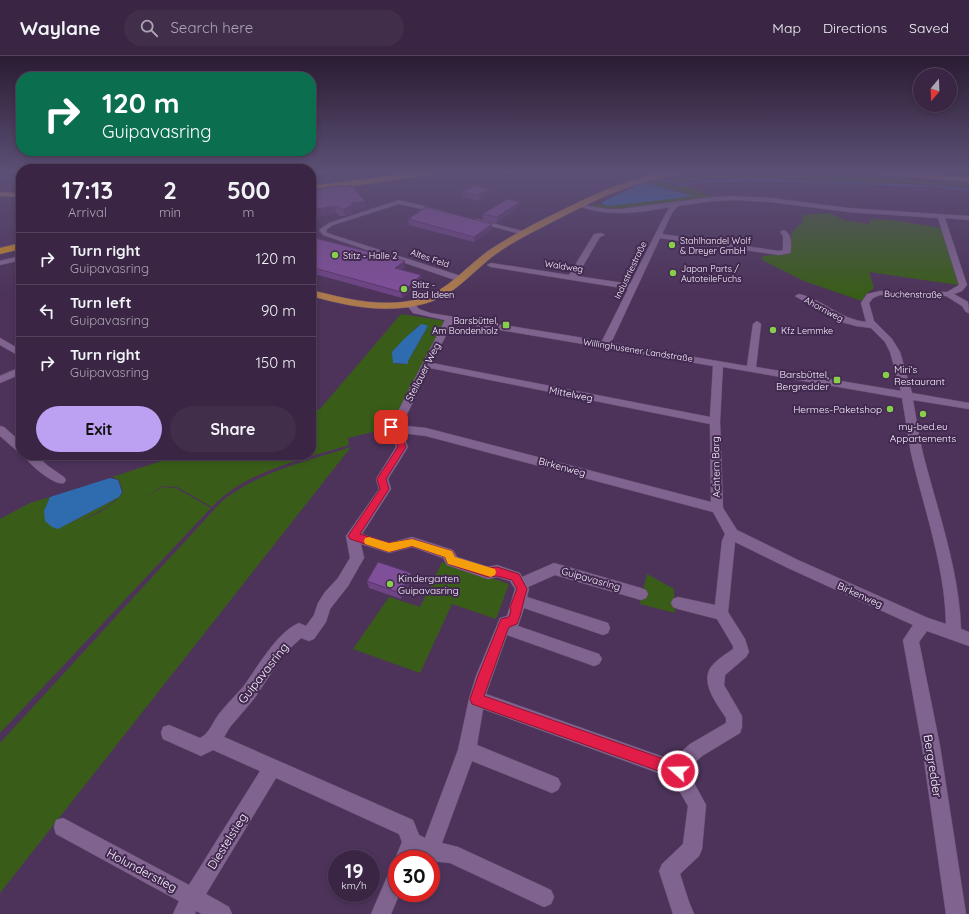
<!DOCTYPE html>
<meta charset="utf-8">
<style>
:root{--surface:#3a2644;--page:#412e4b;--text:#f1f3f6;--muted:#aba5b2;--line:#54435d;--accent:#bca0f2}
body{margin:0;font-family:Quicksand,sans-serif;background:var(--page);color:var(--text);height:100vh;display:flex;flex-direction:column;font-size:15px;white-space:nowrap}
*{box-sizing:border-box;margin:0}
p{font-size:13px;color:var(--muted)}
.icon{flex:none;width:22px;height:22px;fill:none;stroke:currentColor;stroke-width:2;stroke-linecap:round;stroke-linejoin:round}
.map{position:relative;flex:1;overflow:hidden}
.details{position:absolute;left:16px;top:108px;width:300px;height:296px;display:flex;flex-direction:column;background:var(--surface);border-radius:16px;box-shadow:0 2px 6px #0003,0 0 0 1px var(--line)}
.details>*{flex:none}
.hud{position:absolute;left:16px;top:16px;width:300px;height:84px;border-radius:16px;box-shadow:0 2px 6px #0003,0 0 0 1px var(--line);background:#0b6e4f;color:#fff;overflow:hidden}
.needle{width:26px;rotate:199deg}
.buttons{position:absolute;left:913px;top:12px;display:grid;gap:8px}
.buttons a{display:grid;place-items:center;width:44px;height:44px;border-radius:50%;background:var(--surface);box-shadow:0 2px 6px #0003,0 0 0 1px var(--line);font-size:20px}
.speed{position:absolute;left:328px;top:794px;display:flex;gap:8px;font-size:20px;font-weight:700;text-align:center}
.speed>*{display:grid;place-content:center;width:52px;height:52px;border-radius:50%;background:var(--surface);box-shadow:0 2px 6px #0003,0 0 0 1px var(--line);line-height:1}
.speed small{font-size:10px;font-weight:400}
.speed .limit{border:6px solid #d22;background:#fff;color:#111}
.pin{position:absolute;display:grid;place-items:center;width:34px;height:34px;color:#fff;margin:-17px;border-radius:8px;box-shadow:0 2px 6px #0006}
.me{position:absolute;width:44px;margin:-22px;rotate:290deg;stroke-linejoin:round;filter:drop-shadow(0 0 3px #0008)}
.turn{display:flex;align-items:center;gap:14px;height:84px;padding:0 20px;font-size:18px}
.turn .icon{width:52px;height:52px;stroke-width:2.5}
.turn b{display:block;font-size:28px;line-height:34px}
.eta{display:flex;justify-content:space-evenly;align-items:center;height:68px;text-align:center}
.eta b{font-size:24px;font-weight:700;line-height:28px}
.button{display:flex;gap:8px;margin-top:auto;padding:8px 20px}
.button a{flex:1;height:46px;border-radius:24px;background:var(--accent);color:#111;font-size:16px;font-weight:700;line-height:46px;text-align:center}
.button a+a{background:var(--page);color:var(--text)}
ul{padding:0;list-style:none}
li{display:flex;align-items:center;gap:12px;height:52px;padding:0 20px;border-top:1px solid var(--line)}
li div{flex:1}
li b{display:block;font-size:15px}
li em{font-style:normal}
header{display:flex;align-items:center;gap:24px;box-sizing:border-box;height:56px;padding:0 20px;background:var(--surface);border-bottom:1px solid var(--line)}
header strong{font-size:19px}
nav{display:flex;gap:22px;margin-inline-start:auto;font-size:14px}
.search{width:280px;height:36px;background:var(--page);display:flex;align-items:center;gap:10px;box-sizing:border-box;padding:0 14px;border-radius:22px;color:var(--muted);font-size:15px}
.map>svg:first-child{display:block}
.green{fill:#395d19;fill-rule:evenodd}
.water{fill:#2f6caf}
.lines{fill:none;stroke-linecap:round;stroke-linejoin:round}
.stream{stroke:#2f6caf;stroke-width:1.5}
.minor-casing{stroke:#665170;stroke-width:1}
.major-casing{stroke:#665170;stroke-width:1}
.highway-casing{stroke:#665170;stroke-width:1}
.minor{fill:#80648f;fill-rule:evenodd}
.major{fill:#ac7a4c;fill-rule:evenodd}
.highway{fill:#c9891f;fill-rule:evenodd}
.wall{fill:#6e4484}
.shaded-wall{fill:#5a376b}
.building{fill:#804f99;stroke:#5a376b}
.route{fill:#e11d48;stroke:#92132f}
.slow{fill:#f59e0b}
.poi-dot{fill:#87cf4a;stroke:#42294f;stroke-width:1.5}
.labels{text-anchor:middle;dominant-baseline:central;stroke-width:4;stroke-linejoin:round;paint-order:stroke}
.far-poi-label{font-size:9px;fill:#f9f0ff;stroke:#42294f;text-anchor:start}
.far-street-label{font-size:9px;fill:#f9f0ff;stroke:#42294f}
.poi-label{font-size:10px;fill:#f9f0ff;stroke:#42294f;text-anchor:start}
.street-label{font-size:10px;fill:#f9f0ff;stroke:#42294f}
.near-street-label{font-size:12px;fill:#f9f0ff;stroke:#42294f}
</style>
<header>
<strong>Waylane</strong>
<div class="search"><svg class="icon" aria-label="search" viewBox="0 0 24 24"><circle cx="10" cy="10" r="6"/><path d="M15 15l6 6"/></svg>Search here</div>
<nav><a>Map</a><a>Directions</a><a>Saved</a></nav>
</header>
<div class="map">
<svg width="969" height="858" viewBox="0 0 969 858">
<rect width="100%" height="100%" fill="#4d335a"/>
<path class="green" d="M730,117L838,118L969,128V131L931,128L863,127L775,122H704L679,127L670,125L669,123Z
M892,117H969V124Z
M655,123L675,130H687L712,141L667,148L604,155L587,151L597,148L607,150L691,140L681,136L643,126L648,124Z
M829,157L844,164L870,168V163L892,164L942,172L958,229L869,216L874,232L866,238L862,245L804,225L762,204V200L789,198L792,176L802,166L803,159Z
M401,258L445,265L392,366L381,374L348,382L349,389C304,403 245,415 212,451L177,431L162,430L140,445L162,431L176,432L211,452L0,677V463L30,447L50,441L44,455L70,467L119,441L108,450L78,467C94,459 113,451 123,436L119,424L112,421L180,399H311V356L320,353ZM418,270L428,271L408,305V308H396L392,296Z
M351,391L0,837V687L222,445C258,416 307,405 351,391Z
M442,506L509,528L496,563L452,548L420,617L353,593L389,541L420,551Z
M647,518L674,533L675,557L640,548Z"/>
<path class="water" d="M643,126L692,140L671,143L607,150L602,148L603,146Z
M423,268L428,270L408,305V308L393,307L392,296L404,283L420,269Z
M110,422L118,424L122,436L119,441L58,473L52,471L45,465L44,455L50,441Z"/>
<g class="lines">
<path class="stream" d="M658,123L681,129L706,125L765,124L927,130
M936,130L969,134"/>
<defs>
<path id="minor" d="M733,140L771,142L848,152L969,160V164L945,162L967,229L962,235L954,238L968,246L969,257L966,256L962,250L946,240L880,239L873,242L869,247L874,265L892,283L900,296L912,337L969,347V353L913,344C916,362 919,380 923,398C938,456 959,514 961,573L969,576V590L927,575L919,586L940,690L966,858H946L922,690L903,584L913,569L788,512L735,486L728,556L745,583L749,596L746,601L725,619L724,629L742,660V671L740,677L702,700L687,714L706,749L702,793L699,800L680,818L689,846L694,858H673L659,815L662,808L683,788L688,750L672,722L483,653L477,689L558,722L561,728L558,734L552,737L472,705L442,787L458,791L551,834L554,841L551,848L544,851L450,807L431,805V803H426L417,798L415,803H397V807L395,803L402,786L399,778L276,722L206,838L229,851L232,858H202L196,855L195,858H173L179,845L56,778L54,771L56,764L63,762L189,829L260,715L213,694L201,700L163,683L161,677L163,671L169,669L200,682C210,677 212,667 219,658C226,649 235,640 243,631C257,612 277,576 299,567L306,570L314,559L318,547L325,536L338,522L350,502L346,480L379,433L376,423L396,391L392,380L394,377H402L408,391L388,423L391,433L362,478L389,487L412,481L453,494L457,501L488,511L497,509L520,517L522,521L554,507L641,532L646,534L648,538L646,542L641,544L555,519L528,531L529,533L527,541L608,567L610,572L608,577L603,579L524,552L518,570L599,598L602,603L599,608L594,610L507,579L486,638L672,704L690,688L726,667V662C717,648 700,627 711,611C716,604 726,598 733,593V590L717,563L678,553L673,551L671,547L673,543L678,541L715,549L722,485L725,478L713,456L426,380L402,377L401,374L402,371L406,370L426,372L711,446L710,368L430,312L400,372H392L391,369L445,264L413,257L406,248L407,246H413L419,253L430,257L602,285L628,233L491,211L487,209L491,207L569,219L594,178L601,177L605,179L600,181L577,220L630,228L666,157L670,151C639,157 608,161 578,150V148L606,153H620L713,141ZM733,144L771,146L848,156L938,162L959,229L947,236L880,235L867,238L861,247L866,266C839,263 824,244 799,238L795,240L838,265L856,270L871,272L885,286L890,296L901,335L756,311L761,268L757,265L753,268L747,310L611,287L660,182L779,199L790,197C792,189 792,178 784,174L780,176L783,180V194L779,195L662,178L672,157L678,150L713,145ZM453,266L713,310L710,361L432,307ZM723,311L902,342C905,360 908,379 911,397C924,453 945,510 946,568L928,562L798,504L737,474L723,452L720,366ZM361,488L389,497L412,491L443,502L447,509L488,523L497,521L510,525L515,533L507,560L500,562L476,620L469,643L458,694L425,782L419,779L413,764L224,681L230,671L254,643L283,599L301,582L309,585L314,583L326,566L330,553L348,530L364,502Z
M399,144L443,155L440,157L399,148L333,169L326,174L327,177L464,221V225H458L323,179L319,174L329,167Z
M477,163L526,176L528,177L524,179L475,166V164Z
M21,200V204L0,209V205Z
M0,282L21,294V301L0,289Z
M21,311V318L0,327V320Z
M0,370L4,371L21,386V396L17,395L0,380Z
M23,399H36L48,410L64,421L66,424L64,427C54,430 29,408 23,399Z
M397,811V837H400L391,858H371L390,814Z"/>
<path id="major" d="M663,117H681L677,119C636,125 601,141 564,160C541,172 517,183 496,198C474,214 456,238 430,246C391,259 350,251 311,240V234C347,243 385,253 422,242C448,234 467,210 488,195C510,180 534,168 558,156C591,140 625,123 663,117Z
M877,117H905L969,122V126L881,119Z
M0,136L21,137V141L0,140Z"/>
<path id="highway" d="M412,117H432L428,119L311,136V130Z
M21,187V193L0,198V192Z"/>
</defs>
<use href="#minor" class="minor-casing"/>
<use href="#major" class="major-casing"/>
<use href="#highway" class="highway-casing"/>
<use href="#minor" class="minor"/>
<use href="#major" class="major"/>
<use href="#highway" class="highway"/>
</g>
<path class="wall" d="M311,134L366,152L353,154L354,156L352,158L345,160H340L336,157L311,162Z
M463,136L489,139L479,145L463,141Z
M520,146L519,151L497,167L483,164V158Z
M408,163L492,173L474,186L409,169Z
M311,181L405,205V211L401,214L422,225L406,239L402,242L311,217Z
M411,517L412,523L401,543L369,532L367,525Z"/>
<path class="shaded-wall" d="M489,133V139L479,145V139Z
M365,145L366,152L353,154L354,156L352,158L345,160L344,153L352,147Z
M520,146L519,151L497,167V161Z
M335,150L336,157L311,162V154Z
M492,168V173L474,186V181Z
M405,205V211L396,218L395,212Z
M421,219L422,225L406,239L402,242L401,236Z
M411,517L412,523L401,543L400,537Z"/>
<path class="building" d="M341,129L342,131L351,129L365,145L352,147V149L351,150L344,153L339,152L335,150L311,154V134Z
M474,129L489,133L479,139L463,136Z
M507,143L520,146L497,161L483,158Z
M426,151L492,168L474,181L408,163Z
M311,181L405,205L395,212L421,219L406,233L401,236L311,211Z
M378,506L411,517L400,537L367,525Z"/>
<linearGradient id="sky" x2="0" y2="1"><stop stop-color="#2a1c32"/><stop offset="0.49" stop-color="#5c5076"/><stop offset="1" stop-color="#5c5076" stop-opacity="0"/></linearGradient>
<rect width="969" height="237" fill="url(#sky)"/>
<path class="route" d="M391,368L395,371L393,376L401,378L406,391L386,423L389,433L360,478L389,487L412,483L448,494L452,495L455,502L488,512L497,511L519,518L527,533C523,545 522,557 517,568L509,571L508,573L484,640L678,708L683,710L685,715L683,720L678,722L472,648L470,643L478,620L499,568L501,563L509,561L511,555L510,551L517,533L512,524L497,520L488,521L448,508L445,501L412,490L389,496L350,483L348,480L350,477L380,433L377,423L398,391L394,382L385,377L386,372Z"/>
<path class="slow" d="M369,481L389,487L412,483L452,495L455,501L495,513L496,516L495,519L491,521L452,509L448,508L445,501L412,490L389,496L365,488L364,485L365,482Z"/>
<g class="poi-dot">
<circle cx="672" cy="189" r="4"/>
<circle cx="335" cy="199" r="4"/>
<circle cx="673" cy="217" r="4"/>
<circle cx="404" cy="233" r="4"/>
<rect x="502" y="265" width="8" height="8" rx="2"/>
<circle cx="773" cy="274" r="4"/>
<circle cx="886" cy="319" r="4"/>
<rect x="833" y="320" width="8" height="8" rx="2"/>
<circle cx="890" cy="353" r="4"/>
<circle cx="923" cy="358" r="4"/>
<circle cx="390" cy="528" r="4"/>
</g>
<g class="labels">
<g class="far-poi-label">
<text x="680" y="184">Stahlhandel Wolf<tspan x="680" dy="10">&amp; Dreyer GmbH</tspan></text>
<text x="343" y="199">Stitz - Halle 2</text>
<text x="681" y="212">Japan Parts /<tspan x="681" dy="10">AutoteileFuchs</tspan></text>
<text x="412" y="228">Stitz -<tspan x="412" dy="10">Bad Ideen</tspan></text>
<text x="498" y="264" text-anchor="end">Barsbüttel,<tspan x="498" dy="10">Am Bondenholz</tspan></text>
<text x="781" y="274">Kfz Lemmke</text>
</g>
<g class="far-street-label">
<text transform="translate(430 202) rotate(19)">Altes Feld</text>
<text transform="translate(564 210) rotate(9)">Waldweg</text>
<text transform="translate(630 214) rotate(-64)">Industriestraße</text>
<text transform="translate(913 238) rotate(1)">Buchenstraße</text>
<text transform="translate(824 253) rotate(28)">Ahornweg</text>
<text transform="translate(638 294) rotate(9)">Willinghusener Landstraße</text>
</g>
<g class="poi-label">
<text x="894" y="313">Miri‘s<tspan x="894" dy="12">Restaurant</tspan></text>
<text x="829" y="318" text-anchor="end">Barsbüttel,<tspan x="829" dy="12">Bergredder</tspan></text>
<text x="882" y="353" text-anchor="end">Hermes-Paketshop</text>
<text x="923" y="370" text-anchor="middle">my-bed.eu<tspan x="923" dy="12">Appartements</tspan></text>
<text x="398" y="522">Kindergarten<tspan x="398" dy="12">Guipavasring</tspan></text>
</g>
<g class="street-label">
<text transform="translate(423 316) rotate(-63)">Stellauer Weg</text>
<text transform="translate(571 338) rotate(11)">Mittelweg</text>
<text transform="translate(562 411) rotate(15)">Birkenweg</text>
<text transform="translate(716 411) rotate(-91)">Achtern Barg</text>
<text transform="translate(591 523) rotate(16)">Guipavasring</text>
<text transform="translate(860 539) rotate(24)">Birkenweg</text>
</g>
<g class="near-street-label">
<text transform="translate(263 617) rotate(-52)">Guipavasring</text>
<text transform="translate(933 710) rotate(81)">Bergredder</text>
<text transform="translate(227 785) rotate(-58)">Diestelstieg</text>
<text transform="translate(142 814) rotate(28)">Holunderstieg</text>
</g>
</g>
</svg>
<div class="buttons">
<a><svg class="needle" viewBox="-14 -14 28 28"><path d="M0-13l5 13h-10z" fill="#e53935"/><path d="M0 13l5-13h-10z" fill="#aba5b2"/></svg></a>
</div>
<div class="speed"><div>19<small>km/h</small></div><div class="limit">30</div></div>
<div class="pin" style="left:391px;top:371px;background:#d93025"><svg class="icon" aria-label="arrive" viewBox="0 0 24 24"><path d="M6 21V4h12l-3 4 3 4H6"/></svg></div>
<svg class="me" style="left:678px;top:715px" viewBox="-20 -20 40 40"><circle r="17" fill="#e11d48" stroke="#fff" stroke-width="3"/><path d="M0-11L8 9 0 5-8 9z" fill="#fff"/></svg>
<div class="hud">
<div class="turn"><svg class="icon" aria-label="right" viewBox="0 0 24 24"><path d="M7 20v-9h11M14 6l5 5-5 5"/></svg><div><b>120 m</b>Guipavasring</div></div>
</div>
<section class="details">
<div class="eta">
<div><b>17:13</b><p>Arrival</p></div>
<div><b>2</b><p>min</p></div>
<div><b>500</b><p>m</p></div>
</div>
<ul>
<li><svg class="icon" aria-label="right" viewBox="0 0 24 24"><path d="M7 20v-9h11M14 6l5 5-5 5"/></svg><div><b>Turn right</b><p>Guipavasring</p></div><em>120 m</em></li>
<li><svg class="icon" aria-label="left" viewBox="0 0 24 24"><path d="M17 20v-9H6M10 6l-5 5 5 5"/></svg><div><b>Turn left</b><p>Guipavasring</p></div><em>90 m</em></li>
<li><svg class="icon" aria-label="right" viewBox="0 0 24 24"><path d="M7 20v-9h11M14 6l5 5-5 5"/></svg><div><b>Turn right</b><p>Guipavasring</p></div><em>150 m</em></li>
</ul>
<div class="button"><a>Exit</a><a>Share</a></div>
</section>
</div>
